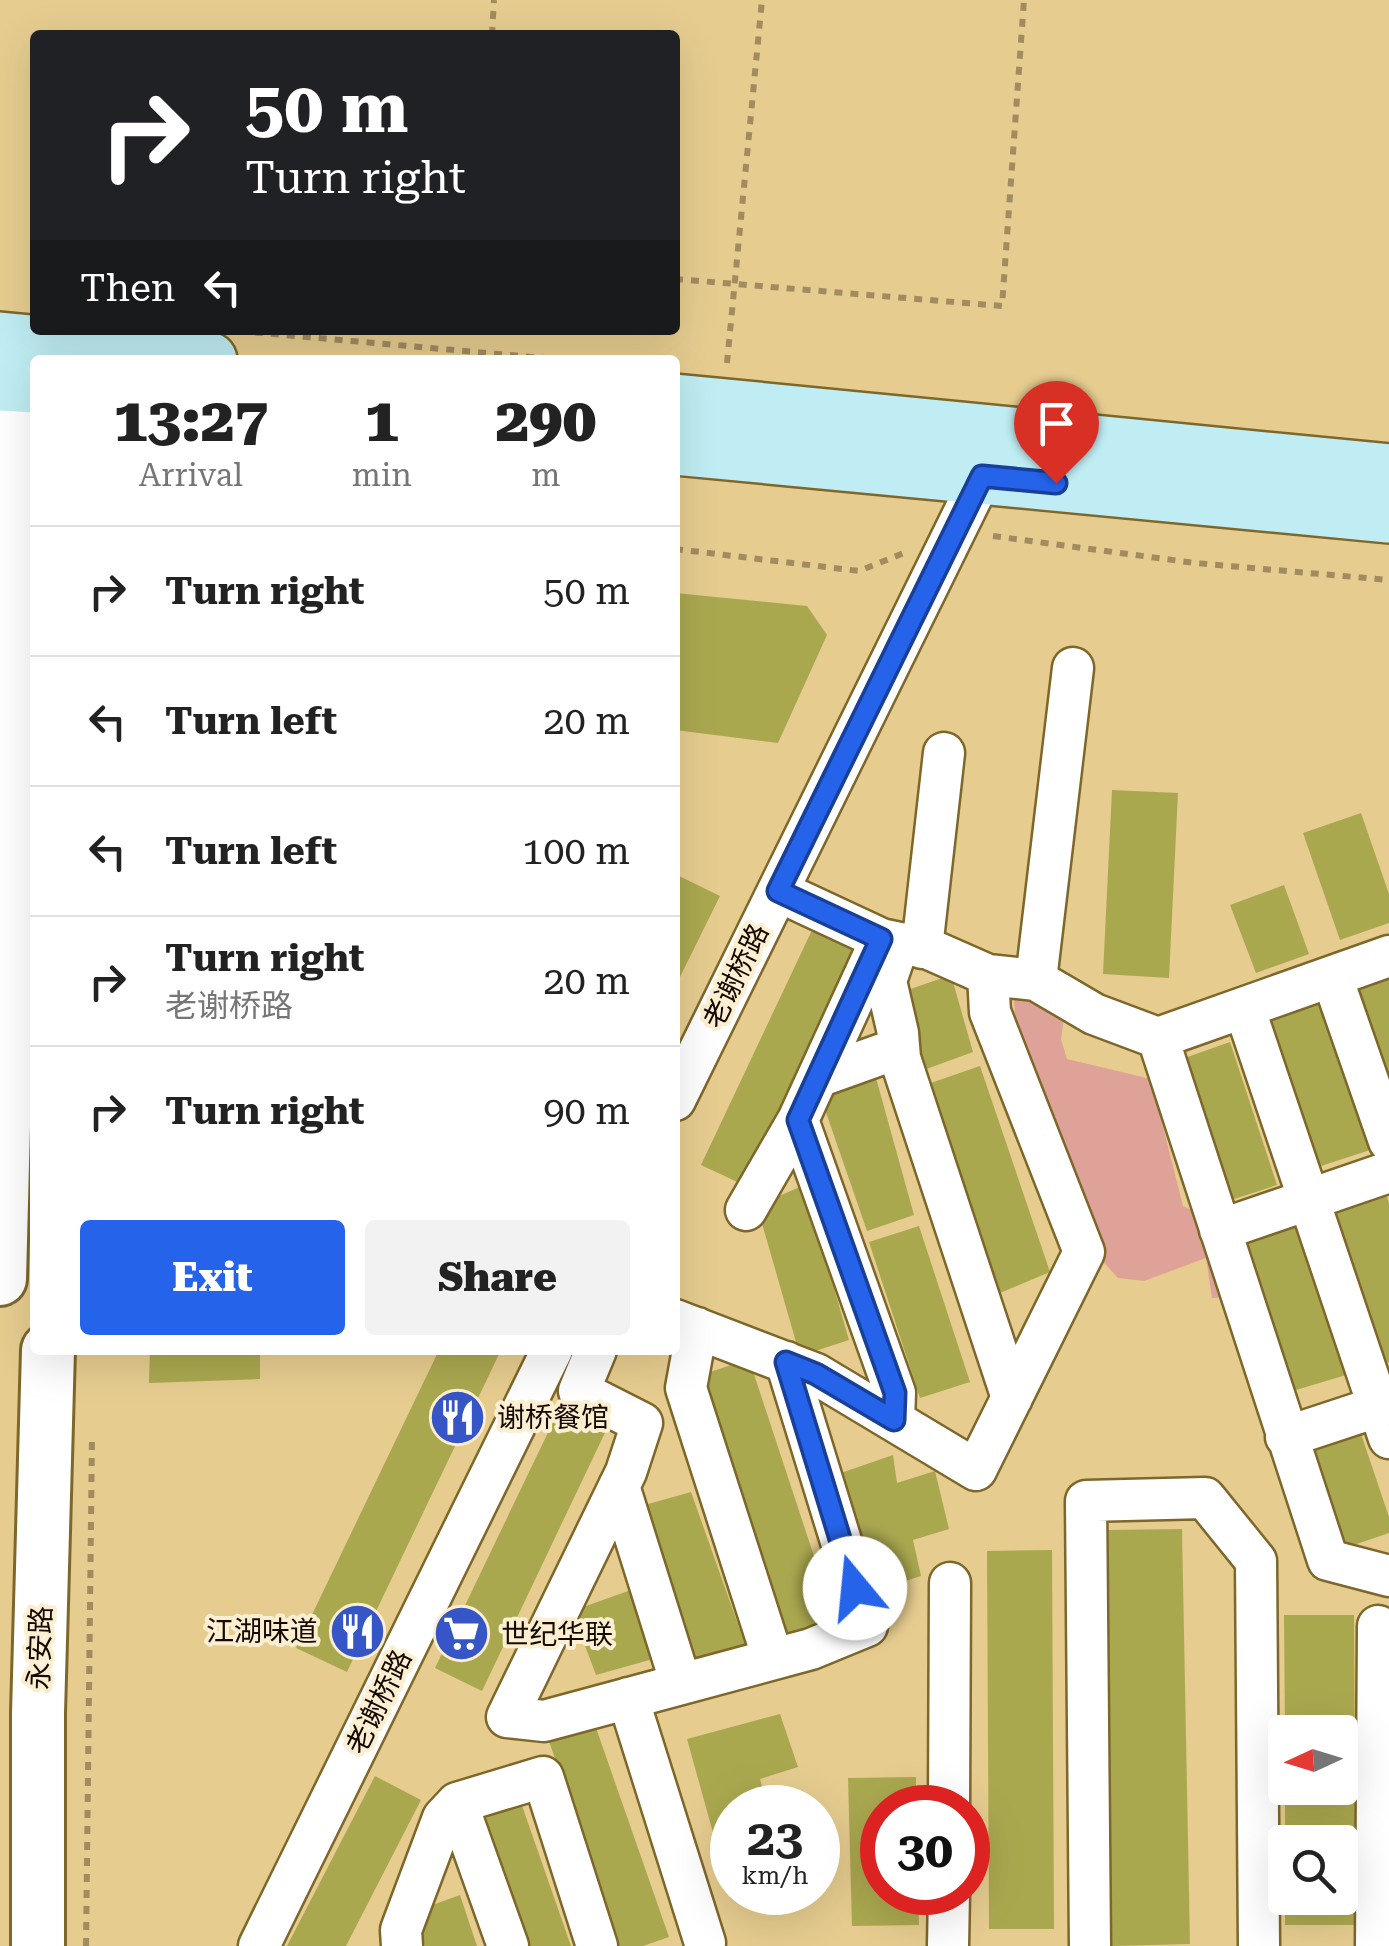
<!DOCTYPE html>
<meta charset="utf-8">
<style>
:root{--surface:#fff;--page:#f2f2f2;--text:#222;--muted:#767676;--line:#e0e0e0;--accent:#2563eb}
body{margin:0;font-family:"Roboto Serif","Noto Sans SC",serif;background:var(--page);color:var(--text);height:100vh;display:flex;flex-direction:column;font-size:38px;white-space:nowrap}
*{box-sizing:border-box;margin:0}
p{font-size:32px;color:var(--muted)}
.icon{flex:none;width:55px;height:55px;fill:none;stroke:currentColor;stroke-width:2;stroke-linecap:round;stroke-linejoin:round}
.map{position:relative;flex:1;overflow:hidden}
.details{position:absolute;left:30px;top:355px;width:650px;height:1000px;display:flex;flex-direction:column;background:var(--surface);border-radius:10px;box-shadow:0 10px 40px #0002}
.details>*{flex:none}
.hud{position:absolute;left:30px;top:30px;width:650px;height:305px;border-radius:10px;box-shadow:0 10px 40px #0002;background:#202124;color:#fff;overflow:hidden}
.needle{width:65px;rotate:266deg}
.buttons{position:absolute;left:1268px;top:1715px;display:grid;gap:20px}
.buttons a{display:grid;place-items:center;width:90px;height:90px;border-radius:10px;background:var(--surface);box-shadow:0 10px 40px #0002;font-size:50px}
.speed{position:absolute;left:710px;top:1785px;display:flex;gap:20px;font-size:50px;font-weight:700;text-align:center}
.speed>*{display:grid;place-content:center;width:130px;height:130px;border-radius:50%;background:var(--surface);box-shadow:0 10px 40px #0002;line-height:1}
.speed small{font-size:25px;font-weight:400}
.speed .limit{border:15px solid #d22;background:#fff;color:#111}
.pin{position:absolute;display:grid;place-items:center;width:85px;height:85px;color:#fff;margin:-102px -42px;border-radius:50% 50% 50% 0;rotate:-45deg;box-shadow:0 0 10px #0007}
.pin .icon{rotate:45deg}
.me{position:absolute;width:110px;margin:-55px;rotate:343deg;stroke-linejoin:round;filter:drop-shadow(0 0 8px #0008)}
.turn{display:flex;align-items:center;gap:35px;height:210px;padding:0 50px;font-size:45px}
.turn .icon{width:130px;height:130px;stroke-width:2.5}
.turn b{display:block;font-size:70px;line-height:85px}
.then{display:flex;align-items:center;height:95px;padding:0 50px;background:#0003;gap:20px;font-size:38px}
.eta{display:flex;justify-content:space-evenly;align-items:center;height:170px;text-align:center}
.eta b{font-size:60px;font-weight:800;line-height:70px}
.primary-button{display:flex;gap:20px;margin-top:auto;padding:20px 50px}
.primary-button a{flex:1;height:115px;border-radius:10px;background:var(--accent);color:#fff;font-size:40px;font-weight:800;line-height:115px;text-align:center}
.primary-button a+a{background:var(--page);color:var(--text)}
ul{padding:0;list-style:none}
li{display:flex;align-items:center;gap:30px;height:130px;padding:0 50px;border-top:2px solid var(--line)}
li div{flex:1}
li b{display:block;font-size:38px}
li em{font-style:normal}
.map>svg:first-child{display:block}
.green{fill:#dfa299}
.building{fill:#aaa84f}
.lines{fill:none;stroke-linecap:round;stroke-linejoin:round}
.minor-casing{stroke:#7e672b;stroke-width:45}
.tertiary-casing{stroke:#7e672b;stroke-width:58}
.secondary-casing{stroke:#7e672b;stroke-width:60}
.path{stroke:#a18c60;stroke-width:6;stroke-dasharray:8 8;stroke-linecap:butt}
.minor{stroke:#fff;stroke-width:40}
.tertiary{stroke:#fff;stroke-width:52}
.secondary{stroke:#bfedf3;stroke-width:55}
.route-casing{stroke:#184099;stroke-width:25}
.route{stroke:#2563eb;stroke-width:18}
.labels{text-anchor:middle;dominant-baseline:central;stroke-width:8;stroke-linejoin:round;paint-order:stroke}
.street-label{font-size:28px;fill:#140a00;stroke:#fcefd1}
.poi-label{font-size:28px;fill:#140a00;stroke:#fcefd1;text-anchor:start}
</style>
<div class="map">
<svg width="1389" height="1946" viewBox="0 0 1389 1946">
<rect width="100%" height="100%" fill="#e6cc8f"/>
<path class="green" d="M1019,995L1065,1012L1061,1039L1067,1059L1151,1079L1183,1206L1208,1218L1232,1297L1212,1298L1206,1258L1144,1281L1118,1278L1097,1255L1016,1027L1014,1001Z"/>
<path class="building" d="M675,593L807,606L827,635L778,743L675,730Z
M1112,790L1178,793L1169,978L1103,974Z
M1361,813L1389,894V923L1340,940L1303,833Z
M675,874L720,896L675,987Z
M1284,885L1309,954L1256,973L1230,905Z
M813,928L860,950L748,1187L701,1165Z
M1389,967V1079H1388L1354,980Z
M951,975L973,1052L921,1071L893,995Z
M1318,992L1370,1150L1315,1168L1263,1010Z
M1230,1042L1277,1185L1222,1203L1176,1061Z
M980,1066L1050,1272L995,1295L925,1085Z
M876,1078L914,1215L867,1231L821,1098Z
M804,1185L849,1340L800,1356L757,1206Z
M1385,1191L1389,1203V1362L1381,1365L1329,1210Z
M1298,1217L1346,1375L1286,1393L1238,1235Z
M919,1226L970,1382L920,1398L869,1242Z
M150,1350H260V1379L149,1383Z
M439,1350H501L347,1672L296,1648Z
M749,1359L838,1629L783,1649L692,1378Z
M566,1395L612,1418L482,1691L435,1668Z
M1358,1425L1389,1517V1533L1336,1551L1300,1444Z
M893,1455L897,1483L935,1471L949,1529L913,1540L921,1576L874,1591L838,1474Z
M691,1492L746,1647L694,1668L641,1506Z
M1182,1529L1190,1944L1112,1946L1104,1530Z
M1052,1550L1054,1929H989L987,1551Z
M631,1590L653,1659L596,1675L572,1611Z
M1284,1615H1354L1356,1925H1285V1898H1340V1842H1285V1788H1340V1732H1285Z
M780,1714L798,1767L760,1779L768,1808H732V1853L720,1858L687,1739Z
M595,1725L669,1937L643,1946H619L549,1741Z
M375,1776L421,1800L346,1946H287Z
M916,1777V1808H882V1892H918L919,1925L852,1926L848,1778Z
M519,1797L571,1946H519L473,1816Z
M460,1895L477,1946H425L413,1912Z"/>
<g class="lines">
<defs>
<path id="minor" d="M778,891L881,939L929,949L988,975
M881,939L798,1120L895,1393L894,1420
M899,943L886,981L898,1033L900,1058L1012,1398
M922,948L944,753
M1332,977L1389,1141
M1036,980L1073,668
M1245,1010L1389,1438
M1158,1038L1328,1560L1389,1576
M818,1077L899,1048
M675,1100L982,476
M746,1210L798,1120
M1220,1230L1389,1172
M675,1320L816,1374L976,1470L1084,1252L990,1012L988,975L1036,980L1094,1014L1158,1038L1389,956
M697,1328L686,1388L773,1659
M596,1350L579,1391L642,1423L626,1472L507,1717L544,1721L811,1649L867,1626L786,1362
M1286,1437L1389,1403
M619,1486L681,1684
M628,1698L705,1943
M457,1803L508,1946
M949,1808L950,1583
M259,1946L552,1350
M402,1946L401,1930L443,1818L457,1803L543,1777L597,1946
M948,1946L949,1892
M1090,1946L1086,1501L1205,1498L1256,1561L1259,1946
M1376,1946L1378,1626"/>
<path id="tertiary" d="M0,1279L21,476L26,384L35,368
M38,1946V1713L48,1350"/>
<path id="secondary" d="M0,340L209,360
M0,383L35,385
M675,402L1389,472
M675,447L1389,515"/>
</defs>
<use href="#minor" class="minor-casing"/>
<use href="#tertiary" class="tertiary-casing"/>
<use href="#secondary" class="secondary-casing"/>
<path class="path" d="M492,35L494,0
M675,279L1002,306L1024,0
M239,331L566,360
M727,363L762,0
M993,536L1195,563L1389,580
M675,549L859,571L904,553
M86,1946L92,1437"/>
<use href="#minor" class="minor"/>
<use href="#tertiary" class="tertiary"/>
<use href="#secondary" class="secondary"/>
</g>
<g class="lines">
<defs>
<path id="route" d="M855,1588L786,1362L816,1374L894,1420L895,1393L798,1120L881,939L778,891L982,476L1056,483"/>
</defs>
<use href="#route" class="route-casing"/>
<use href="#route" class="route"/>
</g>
<defs>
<symbol id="restaurant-disc" viewBox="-11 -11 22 22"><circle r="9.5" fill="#3655c6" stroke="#fcefd1"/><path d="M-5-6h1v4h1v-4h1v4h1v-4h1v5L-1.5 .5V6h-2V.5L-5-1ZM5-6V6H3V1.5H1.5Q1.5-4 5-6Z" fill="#fff"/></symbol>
<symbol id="supermarket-disc" viewBox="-11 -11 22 22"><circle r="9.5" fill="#3655c6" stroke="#fcefd1"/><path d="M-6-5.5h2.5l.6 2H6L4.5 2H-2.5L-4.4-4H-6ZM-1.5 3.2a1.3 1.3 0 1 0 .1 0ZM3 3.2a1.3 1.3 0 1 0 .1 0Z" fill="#fff"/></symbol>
</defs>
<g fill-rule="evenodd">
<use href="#restaurant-disc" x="426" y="1386" width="63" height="63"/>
<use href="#restaurant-disc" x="326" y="1600" width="63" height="63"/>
<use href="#supermarket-disc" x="430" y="1602" width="63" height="63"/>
</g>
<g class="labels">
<g class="street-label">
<text transform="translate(736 976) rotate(-64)">老谢桥路</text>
<text transform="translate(40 1648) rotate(-88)">永安路</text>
<text transform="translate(379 1702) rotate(-64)">老谢桥路</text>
</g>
<g class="poi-label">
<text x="497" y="1417">谢桥餐馆</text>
<text x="318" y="1631" text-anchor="end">江湖味道</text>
<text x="501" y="1634">世纪华联</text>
</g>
</g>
</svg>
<div class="buttons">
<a><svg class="needle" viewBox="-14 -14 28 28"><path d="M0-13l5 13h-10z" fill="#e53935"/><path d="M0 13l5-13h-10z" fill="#767676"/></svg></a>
<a><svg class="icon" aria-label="search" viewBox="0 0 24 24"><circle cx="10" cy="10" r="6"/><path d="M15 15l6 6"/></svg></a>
</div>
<div class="speed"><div>23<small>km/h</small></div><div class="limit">30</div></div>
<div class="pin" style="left:1056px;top:483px;background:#d93025"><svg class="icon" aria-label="arrive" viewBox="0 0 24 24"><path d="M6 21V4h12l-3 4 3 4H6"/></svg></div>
<svg class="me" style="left:855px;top:1588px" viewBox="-20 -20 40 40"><circle r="19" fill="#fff"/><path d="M0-13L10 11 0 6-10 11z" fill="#2563eb"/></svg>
<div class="hud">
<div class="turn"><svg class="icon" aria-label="right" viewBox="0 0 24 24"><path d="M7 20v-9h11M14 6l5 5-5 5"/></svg><div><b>50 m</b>Turn right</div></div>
<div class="then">Then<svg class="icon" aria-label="left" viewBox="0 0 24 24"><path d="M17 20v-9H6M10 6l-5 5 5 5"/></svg></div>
</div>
<section class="details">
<div class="eta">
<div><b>13:27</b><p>Arrival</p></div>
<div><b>1</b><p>min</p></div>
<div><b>290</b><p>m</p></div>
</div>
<ul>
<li><svg class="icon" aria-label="right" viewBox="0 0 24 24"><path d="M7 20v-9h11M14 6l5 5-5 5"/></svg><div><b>Turn right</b></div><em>50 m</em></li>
<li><svg class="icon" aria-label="left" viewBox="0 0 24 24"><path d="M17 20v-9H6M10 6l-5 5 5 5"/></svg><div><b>Turn left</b></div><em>20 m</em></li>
<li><svg class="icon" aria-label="left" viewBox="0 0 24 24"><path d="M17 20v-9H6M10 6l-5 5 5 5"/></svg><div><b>Turn left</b></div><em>100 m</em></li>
<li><svg class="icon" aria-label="right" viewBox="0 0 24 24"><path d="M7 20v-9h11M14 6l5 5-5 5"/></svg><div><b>Turn right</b><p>老谢桥路</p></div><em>20 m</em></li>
<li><svg class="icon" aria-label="right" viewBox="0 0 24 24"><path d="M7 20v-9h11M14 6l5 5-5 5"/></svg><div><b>Turn right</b></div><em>90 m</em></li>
</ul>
<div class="primary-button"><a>Exit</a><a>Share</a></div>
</section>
</div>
